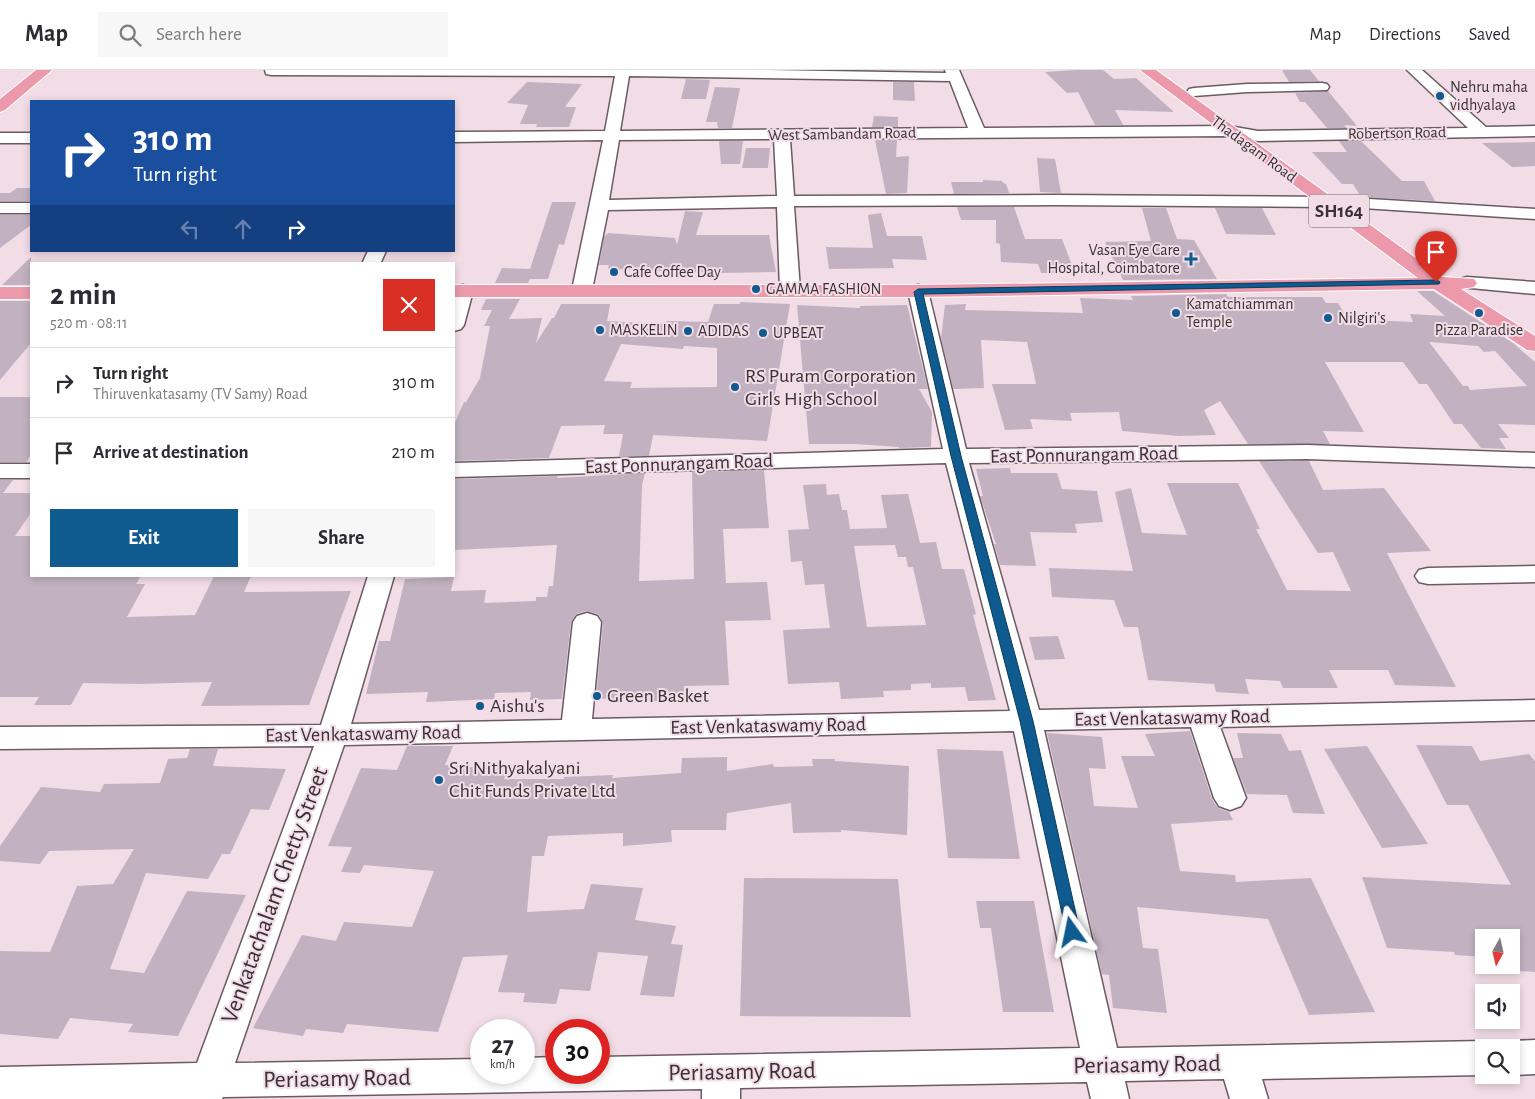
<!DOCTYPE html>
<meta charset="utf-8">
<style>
:root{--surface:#fff;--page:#f7f7f7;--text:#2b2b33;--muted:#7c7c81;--line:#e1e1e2;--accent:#0f5b8f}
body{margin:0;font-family:"Alegreya Sans",sans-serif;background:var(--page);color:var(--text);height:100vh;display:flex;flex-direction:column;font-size:19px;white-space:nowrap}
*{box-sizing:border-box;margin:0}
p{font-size:16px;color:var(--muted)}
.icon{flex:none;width:28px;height:28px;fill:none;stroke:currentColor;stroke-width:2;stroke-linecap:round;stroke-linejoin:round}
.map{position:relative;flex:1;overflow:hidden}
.side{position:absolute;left:30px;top:192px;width:425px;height:315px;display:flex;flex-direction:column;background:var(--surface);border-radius:0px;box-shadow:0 2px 8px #0003}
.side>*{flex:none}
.banner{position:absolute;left:30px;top:30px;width:425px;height:152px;border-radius:0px;box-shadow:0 2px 8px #0003;background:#1a4fa0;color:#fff;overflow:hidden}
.needle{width:32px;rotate:188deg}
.fabs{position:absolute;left:1475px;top:859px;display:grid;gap:10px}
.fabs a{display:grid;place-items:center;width:45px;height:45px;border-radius:0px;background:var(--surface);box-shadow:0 2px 8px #0003;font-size:25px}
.speed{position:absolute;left:470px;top:949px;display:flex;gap:10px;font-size:25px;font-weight:700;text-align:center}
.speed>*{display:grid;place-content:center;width:65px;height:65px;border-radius:50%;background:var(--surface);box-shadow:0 2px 8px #0003;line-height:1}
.speed small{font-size:12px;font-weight:400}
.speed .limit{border:8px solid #d22;background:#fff;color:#111}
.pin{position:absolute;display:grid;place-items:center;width:42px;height:42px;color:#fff;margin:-51px -21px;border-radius:50% 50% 50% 0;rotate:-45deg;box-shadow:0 0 5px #0007}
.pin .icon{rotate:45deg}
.me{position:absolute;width:55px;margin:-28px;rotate:348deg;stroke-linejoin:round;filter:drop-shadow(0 0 4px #0008)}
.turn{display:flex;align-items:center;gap:18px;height:105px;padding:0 20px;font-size:22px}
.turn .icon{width:65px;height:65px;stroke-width:2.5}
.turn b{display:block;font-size:35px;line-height:42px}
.lanes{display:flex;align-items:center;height:48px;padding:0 20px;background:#0003;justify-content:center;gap:25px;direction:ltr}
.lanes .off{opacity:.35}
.round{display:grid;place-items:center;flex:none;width:52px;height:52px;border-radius:0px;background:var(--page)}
.summary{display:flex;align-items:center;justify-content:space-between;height:85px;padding:0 20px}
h1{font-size:30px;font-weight:700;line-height:38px}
.button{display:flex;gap:10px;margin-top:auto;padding:10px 20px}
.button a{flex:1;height:58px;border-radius:0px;background:var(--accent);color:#fff;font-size:20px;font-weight:700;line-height:58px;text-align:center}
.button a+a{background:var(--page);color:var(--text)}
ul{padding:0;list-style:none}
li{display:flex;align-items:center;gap:15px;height:70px;padding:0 20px;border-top:1px solid var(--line)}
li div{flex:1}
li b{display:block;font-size:19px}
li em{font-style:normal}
header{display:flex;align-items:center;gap:30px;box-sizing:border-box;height:70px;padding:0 25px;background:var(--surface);border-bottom:1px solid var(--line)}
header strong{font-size:24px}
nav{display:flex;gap:28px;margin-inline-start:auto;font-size:18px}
.search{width:350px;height:45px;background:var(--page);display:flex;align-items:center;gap:12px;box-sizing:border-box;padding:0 18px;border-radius:0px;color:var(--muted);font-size:19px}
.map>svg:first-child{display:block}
.building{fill:#c2b2c1;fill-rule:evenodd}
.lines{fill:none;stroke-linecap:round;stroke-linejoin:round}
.minor-casing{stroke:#6c5a62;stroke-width:3}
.major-casing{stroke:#fff;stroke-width:2}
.minor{fill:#fff;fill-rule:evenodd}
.major{fill:#ec99ac;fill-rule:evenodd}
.route{fill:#0f5b8f;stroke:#0a3b5d}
.poi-dot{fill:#0f5b8f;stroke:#f2dce6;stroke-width:2}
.labels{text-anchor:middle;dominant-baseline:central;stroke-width:4;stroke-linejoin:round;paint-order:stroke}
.far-poi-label{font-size:16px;fill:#393135;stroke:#f2dce6;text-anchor:start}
.far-street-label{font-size:16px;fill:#393135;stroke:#f2dce6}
.shield{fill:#f2dce6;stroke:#70646a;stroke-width:1}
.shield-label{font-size:19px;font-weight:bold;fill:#393135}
.poi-label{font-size:20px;fill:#393135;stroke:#f2dce6;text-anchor:start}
.street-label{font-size:20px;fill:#393135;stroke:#f2dce6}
.near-street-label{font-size:24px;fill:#393135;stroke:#f2dce6}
</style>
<header>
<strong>Map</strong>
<div class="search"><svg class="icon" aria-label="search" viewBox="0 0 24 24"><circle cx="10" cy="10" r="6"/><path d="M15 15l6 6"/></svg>Search here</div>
<nav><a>Map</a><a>Directions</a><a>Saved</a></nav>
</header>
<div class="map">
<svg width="1535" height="1029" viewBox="0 0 1535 1029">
<rect width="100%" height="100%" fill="#f2dce6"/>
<path class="building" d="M1076,0H1103L1114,9L1136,8L1174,42L1115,40L1123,55H1095L1078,22L1067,23L1045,2Z
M1282,0H1310L1319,11L1289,12Z
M686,9L710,10L706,29H681Z
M527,12L582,14L565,37H576L569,57H536L537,54H520L528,35L507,33Z
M893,12H914L915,31L893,30Z
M715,17L740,18L732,58H718L717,52H706Z
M1328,21L1357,56L1344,55L1347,58H1327L1305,32H1300L1295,23Z
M874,46L898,47V57H872Z
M875,70H897L896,87L909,86L907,123L886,124Z
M719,71H743L740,94H721Z
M1339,71H1361L1402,111H1424L1435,131L1361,127L1353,114H1342L1312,82H1347Z
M1535,72V96L1512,97L1482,73Z
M746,78H770L768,98H742Z
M1037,88L1055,89L1061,123L1040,122Z
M983,110L1002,111L1003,113L1006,114L1009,123L954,124L951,112H983Z
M17,118H31V131H0V123H10Z
M552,132H576L564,175L559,174L548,209H530L528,213H495L502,198L530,199Z
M957,137H1014L1025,169H1062L1075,203H1041L1038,194L1001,192L1000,174L996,173V150H961Z
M1142,138H1166L1177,169L1194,170L1217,209L1123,210L1105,172L1151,171Z
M1215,138H1262L1276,165L1226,164Z
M685,141L703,142L696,165H769L776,202L721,203L608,199L609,195H599L604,167L608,163L675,168L677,175Z
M881,143L887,166H922L927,190L892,189L894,198L829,199L826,177L873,178L868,145Z
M0,145H31V155L0,178Z
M31,187V215H2Z
M1417,221H1433L1513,273L1535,292V355L1498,354L1509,368H1499L1506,379L1481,378L1462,354H1454L1427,314H1419L1403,292H1325L1364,362L1323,361L1330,374H1248L1220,331L1204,340L1216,365L1179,366L1122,361L1119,342L1070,343L1072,351L1030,349L1033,359L1005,360L992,314H1036L1027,272L981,270L984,318L953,319L941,268L945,235L966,234L965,240L1083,243L1080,228L1133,230L1131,226L1226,224L1228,227H1322L1326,233H1338L1348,249L1413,252L1410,244L1445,246ZM1429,272L1478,276L1484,282L1495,281L1527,316L1470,320L1468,316H1463Z
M486,229H520L509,249L542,248L536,273L552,248H554L561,234H610L607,251L665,254L667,251L708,252L714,234H740V232L790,234L767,371L653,365L649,386H619L623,364H603L605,355L561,356L549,388L454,391V355L464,332H466L480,308L490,256H484L492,240H481ZM621,274L683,279L684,276L717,278V317L630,318L632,312L604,311Z
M0,231H31V273L0,310Z
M797,235L860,238V236L907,235L928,319H919L932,342L931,377L899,378V377L855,374H809Z
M0,327H31V385L26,392H0Z
M1259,391H1309L1323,420L1384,418L1431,481L1387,483L1456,617L1395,615L1388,600H1329L1338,618H1283L1280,611L1245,609L1249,624L1216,622L1214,614L1148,610L1138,557H1124L1114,530L1052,527L1049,498L1133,501L1115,422L1131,418L1142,463L1187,465L1167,413H1238L1260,459H1256L1287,520L1351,521L1333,482L1318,483Z
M1010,398L1011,403H1057L1062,419L1097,421L1103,452L1075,454L1077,463L1030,462L1036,496L1000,495L994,474H996L980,426H983L976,399Z
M764,400L769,458L723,459L726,513L767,512L771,550L725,551L729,615L684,616V630L637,632L638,628L596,629L603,552L598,544L586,541L576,544L571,552L562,629L530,630L531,622L495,623L494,629L426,632L428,622L366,624L379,571H390L405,509L454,507L451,521L486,520L484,533L536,531V527H547L549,516H553L557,475L454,480V409L558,406L557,408L645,403L642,415L639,511L694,509L692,402Z
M0,410H13L3,423H31V443L15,466H31V506H141L136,514H145L127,547L195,545L214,506H251L244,522L351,521L309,635L201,636L212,612L138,614L83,613L71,635H34L39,627H0Z
M826,414L827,425L839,424L842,440H847L850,459L887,458L881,425L908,424L920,473L936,472L942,499H964L976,544L973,545L996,630L968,631L965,617L931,618V613L911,614V620L883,621L884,627L841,629L839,612L788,614L783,560L830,558L824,514L805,515L802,491L791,492L788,460L809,459L803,415ZM895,475L898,487H906L908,497H913L926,555L867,557L854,476Z
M1058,566L1065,589L1035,590L1029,567Z
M1190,661L1212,729L1218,738L1229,742L1233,750L1171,754L1180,801L1235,805L1236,812L1311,808L1375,942L1309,945L1268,849L1137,837L1143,878L1158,879L1167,943L1113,938L1109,905L1102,904L1047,663L1102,667L1106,699L1089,698L1094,736L1138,738L1121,686H1155L1145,664Z
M1237,663L1281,664L1289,681L1301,680L1325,744L1293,743L1287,725L1247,724L1233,688H1243Z
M1416,675L1472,676L1480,691L1529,684L1535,691V902L1518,901L1511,888V868H1484V887L1455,885L1454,882L1387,878L1362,807L1511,815L1468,735H1447Z
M407,676H453L445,695L507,700L504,709H564V707L613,705L612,708L681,703L682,688L727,687V701L773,694L774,697L813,696L812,689H835V691L909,696L907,765L841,760V762L793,763L791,733L727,743L726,760H671L672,772L623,776V763L548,766L544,786H532L527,842L584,839L591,814L643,818L635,850L676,856L671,874L683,875L674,927L640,925L648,886L598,882L590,921L560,919L556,934L523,932L525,923L498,922L508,885L463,887L438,962L347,954L343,963L306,959L303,966L253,958L302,865L336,871L344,852L412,857L434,801L364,795L360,803L341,802L352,777L328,776L361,698L397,700Z
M1367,676L1428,774L1382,778L1324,679Z
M190,679H218L213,696L286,699L269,740L251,739L230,784H222L208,809L146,803L110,899L144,903L187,821L246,825L178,966L128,962L133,954L70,948L58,969L0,964V881L50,882L77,816L113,814L134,779L49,781L40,794L0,791V776L41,717L100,722L104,714L160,713L168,689L187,688Z
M937,679L1003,681L1020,789L948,788Z
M744,808L898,809L911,947L740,946Z
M976,831H1034L1054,942H1003L991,858H980Z"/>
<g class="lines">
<defs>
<path id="minor" d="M265,0H767L946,3L945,0H959L984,58L1229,56L1258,61L1468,58L1407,0H1422L1486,57L1535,56V66L1258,71L1229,66L790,69L794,126L1054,125L1327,127L1333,128L1336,132L1333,136L1327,137L1054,135L794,136L800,220L797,224L790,226L783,224L780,220L777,137L608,140L592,220L589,224L582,226L575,224L572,220L603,70L454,72V62L605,61L615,6L271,5L266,4ZM629,6L950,11L968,58L620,61ZM774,69L777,126L609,130L619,70Z
M1322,13L1327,14L1329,17L1327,20L1247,22L1194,26L1189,25L1187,22L1189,19L1194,18L1247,14Z
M0,63H31V73H0Z
M1353,128L1535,139V149L1347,137L1344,133L1347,129Z
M0,133H31V143H0Z
M368,181H386L380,194H362Z
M1467,207L1535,212V224L1460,217L1458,213L1460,209Z
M463,215L470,217L473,221L464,255L461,259L454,261V221L456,217Z
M918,215L925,217L928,221L966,379L1307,375L1535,383V397L1307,389L969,393L1039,640L1535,630V650L1220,657L1246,728L1241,736L1230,740L1219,736L1214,728L1191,657L1044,660L1117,978L1484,971L1498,977L1511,971L1535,970V1004L1511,1005V978H1484V1005L1262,1009L1268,1029H1230L1224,1009L1125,1011L1129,1029H1091L1087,1012L740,1018V1029H702V1019L223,1027L222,1029H0V997L197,993L314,676L0,679V657L321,655L368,506H394L351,654L562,650L573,552L577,546L587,543L597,546L601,552L592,649L1010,641L946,393L454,407V393L943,379L908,221L911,217ZM1014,661L1080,978L599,987V1002H556V987L524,988V1002H481V989L235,993L344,675Z
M0,394H31V408H0Z
M1535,496V512L1428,514L1419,512L1415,506L1419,500L1428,498Z"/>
<path id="major" d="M36,0H52L5,40L0,42V29Z
M1140,0H1156L1442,207L1474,209L1477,213L1474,217L1461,219L1535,266V281L1527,280L1434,219L918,227H454V215H918L1418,208Z
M0,217H31V229H0Z"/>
</defs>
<use href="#minor" class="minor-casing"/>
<use href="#major" class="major-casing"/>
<use href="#minor" class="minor"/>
<use href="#major" class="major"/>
</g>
<path class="route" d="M1436,210L1440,212L1439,214L923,224L961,386L1033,651L1080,862L1078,866L1072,868L1067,866L1020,651L951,386L914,222L918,219Z"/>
<g class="poi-dot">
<circle cx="1440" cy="26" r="5"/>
<path d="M1188.5 181.5h5v5h5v5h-5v5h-5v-5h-5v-5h5z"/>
<circle cx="614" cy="202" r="5"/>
<circle cx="756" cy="219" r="5"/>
<circle cx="1176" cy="243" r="5"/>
<circle cx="1479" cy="243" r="5"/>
<circle cx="1328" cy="248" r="5"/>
<circle cx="600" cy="260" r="5"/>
<circle cx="688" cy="261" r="5"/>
<circle cx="763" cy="263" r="5"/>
<circle cx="735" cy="317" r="5"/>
<circle cx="597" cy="626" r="5"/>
<circle cx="480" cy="636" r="5"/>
<circle cx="439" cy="710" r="5"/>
</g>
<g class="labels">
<g class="far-poi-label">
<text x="1450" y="17">Nehru maha<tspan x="1450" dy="18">vidhyalaya</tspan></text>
<text x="1180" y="180" text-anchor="end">Vasan Eye Care<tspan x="1180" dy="18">Hospital, Coimbatore</tspan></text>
<text x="624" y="202">Cafe Coffee Day</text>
<text x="766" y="219">GAMMA FASHION</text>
<text x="1186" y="234">Kamatchiamman<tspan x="1186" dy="18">Temple</tspan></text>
<text x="1338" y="248">Nilgiri's</text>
<text x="610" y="260">MASKELIN</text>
<text x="1479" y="260" text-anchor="middle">Pizza Paradise</text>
<text x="698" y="261">ADIDAS</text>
<text x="773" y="263">UPBEAT</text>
</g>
<g class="far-street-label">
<text transform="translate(1397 63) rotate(-1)">Robertson Road</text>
<text transform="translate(842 64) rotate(-1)">West Sambandam Road</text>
<text transform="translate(1254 79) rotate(36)">Thadagam Road</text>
</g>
<rect class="shield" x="1309" y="124.5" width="60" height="33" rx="4"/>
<g class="shield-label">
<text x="1339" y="141">SH164</text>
</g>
<g class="poi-label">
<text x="745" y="306">RS Puram Corporation<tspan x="745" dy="23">Girls High School</tspan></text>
<text x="607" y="626">Green Basket</text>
<text x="490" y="636">Aishu's</text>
<text x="449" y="698">Sri Nithyakalyani<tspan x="449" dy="23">Chit Funds Private Ltd</tspan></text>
</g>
<g class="street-label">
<text transform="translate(1084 385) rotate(-1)">East Ponnurangam Road</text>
<text transform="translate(679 394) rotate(-2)">East Ponnurangam Road</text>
<text transform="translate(1172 648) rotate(-1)">East Venkataswamy Road</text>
<text transform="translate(768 656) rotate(-1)">East Venkataswamy Road</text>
<text transform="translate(363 664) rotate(-1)">East Venkataswamy Road</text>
</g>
<g class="near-street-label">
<text transform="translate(275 825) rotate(-70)">Venkatachalam Chetty Street</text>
<text transform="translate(1147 995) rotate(-1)">Periasamy Road</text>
<text transform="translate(742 1002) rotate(-1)">Periasamy Road</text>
<text transform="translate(337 1009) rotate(-1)">Periasamy Road</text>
</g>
</g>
</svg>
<div class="fabs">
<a><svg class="needle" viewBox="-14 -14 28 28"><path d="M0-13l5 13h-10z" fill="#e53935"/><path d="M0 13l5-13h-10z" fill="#7c7c81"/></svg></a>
<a><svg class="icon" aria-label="sound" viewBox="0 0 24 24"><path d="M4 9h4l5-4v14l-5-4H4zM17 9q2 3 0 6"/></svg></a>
<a><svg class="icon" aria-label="search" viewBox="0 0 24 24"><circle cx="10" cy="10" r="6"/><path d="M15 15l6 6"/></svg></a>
</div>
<div class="speed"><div>27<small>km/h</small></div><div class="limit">30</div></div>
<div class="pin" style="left:1436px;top:212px;background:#d93025"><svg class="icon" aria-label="arrive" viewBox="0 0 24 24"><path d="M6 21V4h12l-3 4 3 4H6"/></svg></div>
<svg class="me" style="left:1072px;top:862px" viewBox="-20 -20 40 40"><path d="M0-17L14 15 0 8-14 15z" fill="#0f5b8f" stroke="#fff" stroke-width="4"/></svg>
<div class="banner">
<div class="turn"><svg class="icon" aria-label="right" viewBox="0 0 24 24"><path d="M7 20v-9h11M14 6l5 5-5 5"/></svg><div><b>310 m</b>Turn right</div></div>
<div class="lanes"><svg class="icon off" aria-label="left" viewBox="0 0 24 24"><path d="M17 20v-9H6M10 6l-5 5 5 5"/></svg><svg class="icon off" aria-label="ahead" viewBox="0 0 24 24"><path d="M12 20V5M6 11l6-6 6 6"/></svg><svg class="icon" aria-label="right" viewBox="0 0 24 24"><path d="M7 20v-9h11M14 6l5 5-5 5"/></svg></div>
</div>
<section class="side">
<div class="summary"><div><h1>2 min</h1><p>520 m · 08:11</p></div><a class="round" style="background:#d93025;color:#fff"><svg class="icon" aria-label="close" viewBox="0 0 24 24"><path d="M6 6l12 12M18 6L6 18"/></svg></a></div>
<ul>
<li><svg class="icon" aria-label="right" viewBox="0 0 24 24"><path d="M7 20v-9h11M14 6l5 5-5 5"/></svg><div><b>Turn right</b><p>Thiruvenkatasamy (TV Samy) Road</p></div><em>310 m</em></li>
<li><svg class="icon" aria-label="arrive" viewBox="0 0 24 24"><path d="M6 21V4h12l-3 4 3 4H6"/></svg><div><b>Arrive at destination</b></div><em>210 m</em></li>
</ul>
<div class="button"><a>Exit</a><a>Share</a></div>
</section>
</div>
